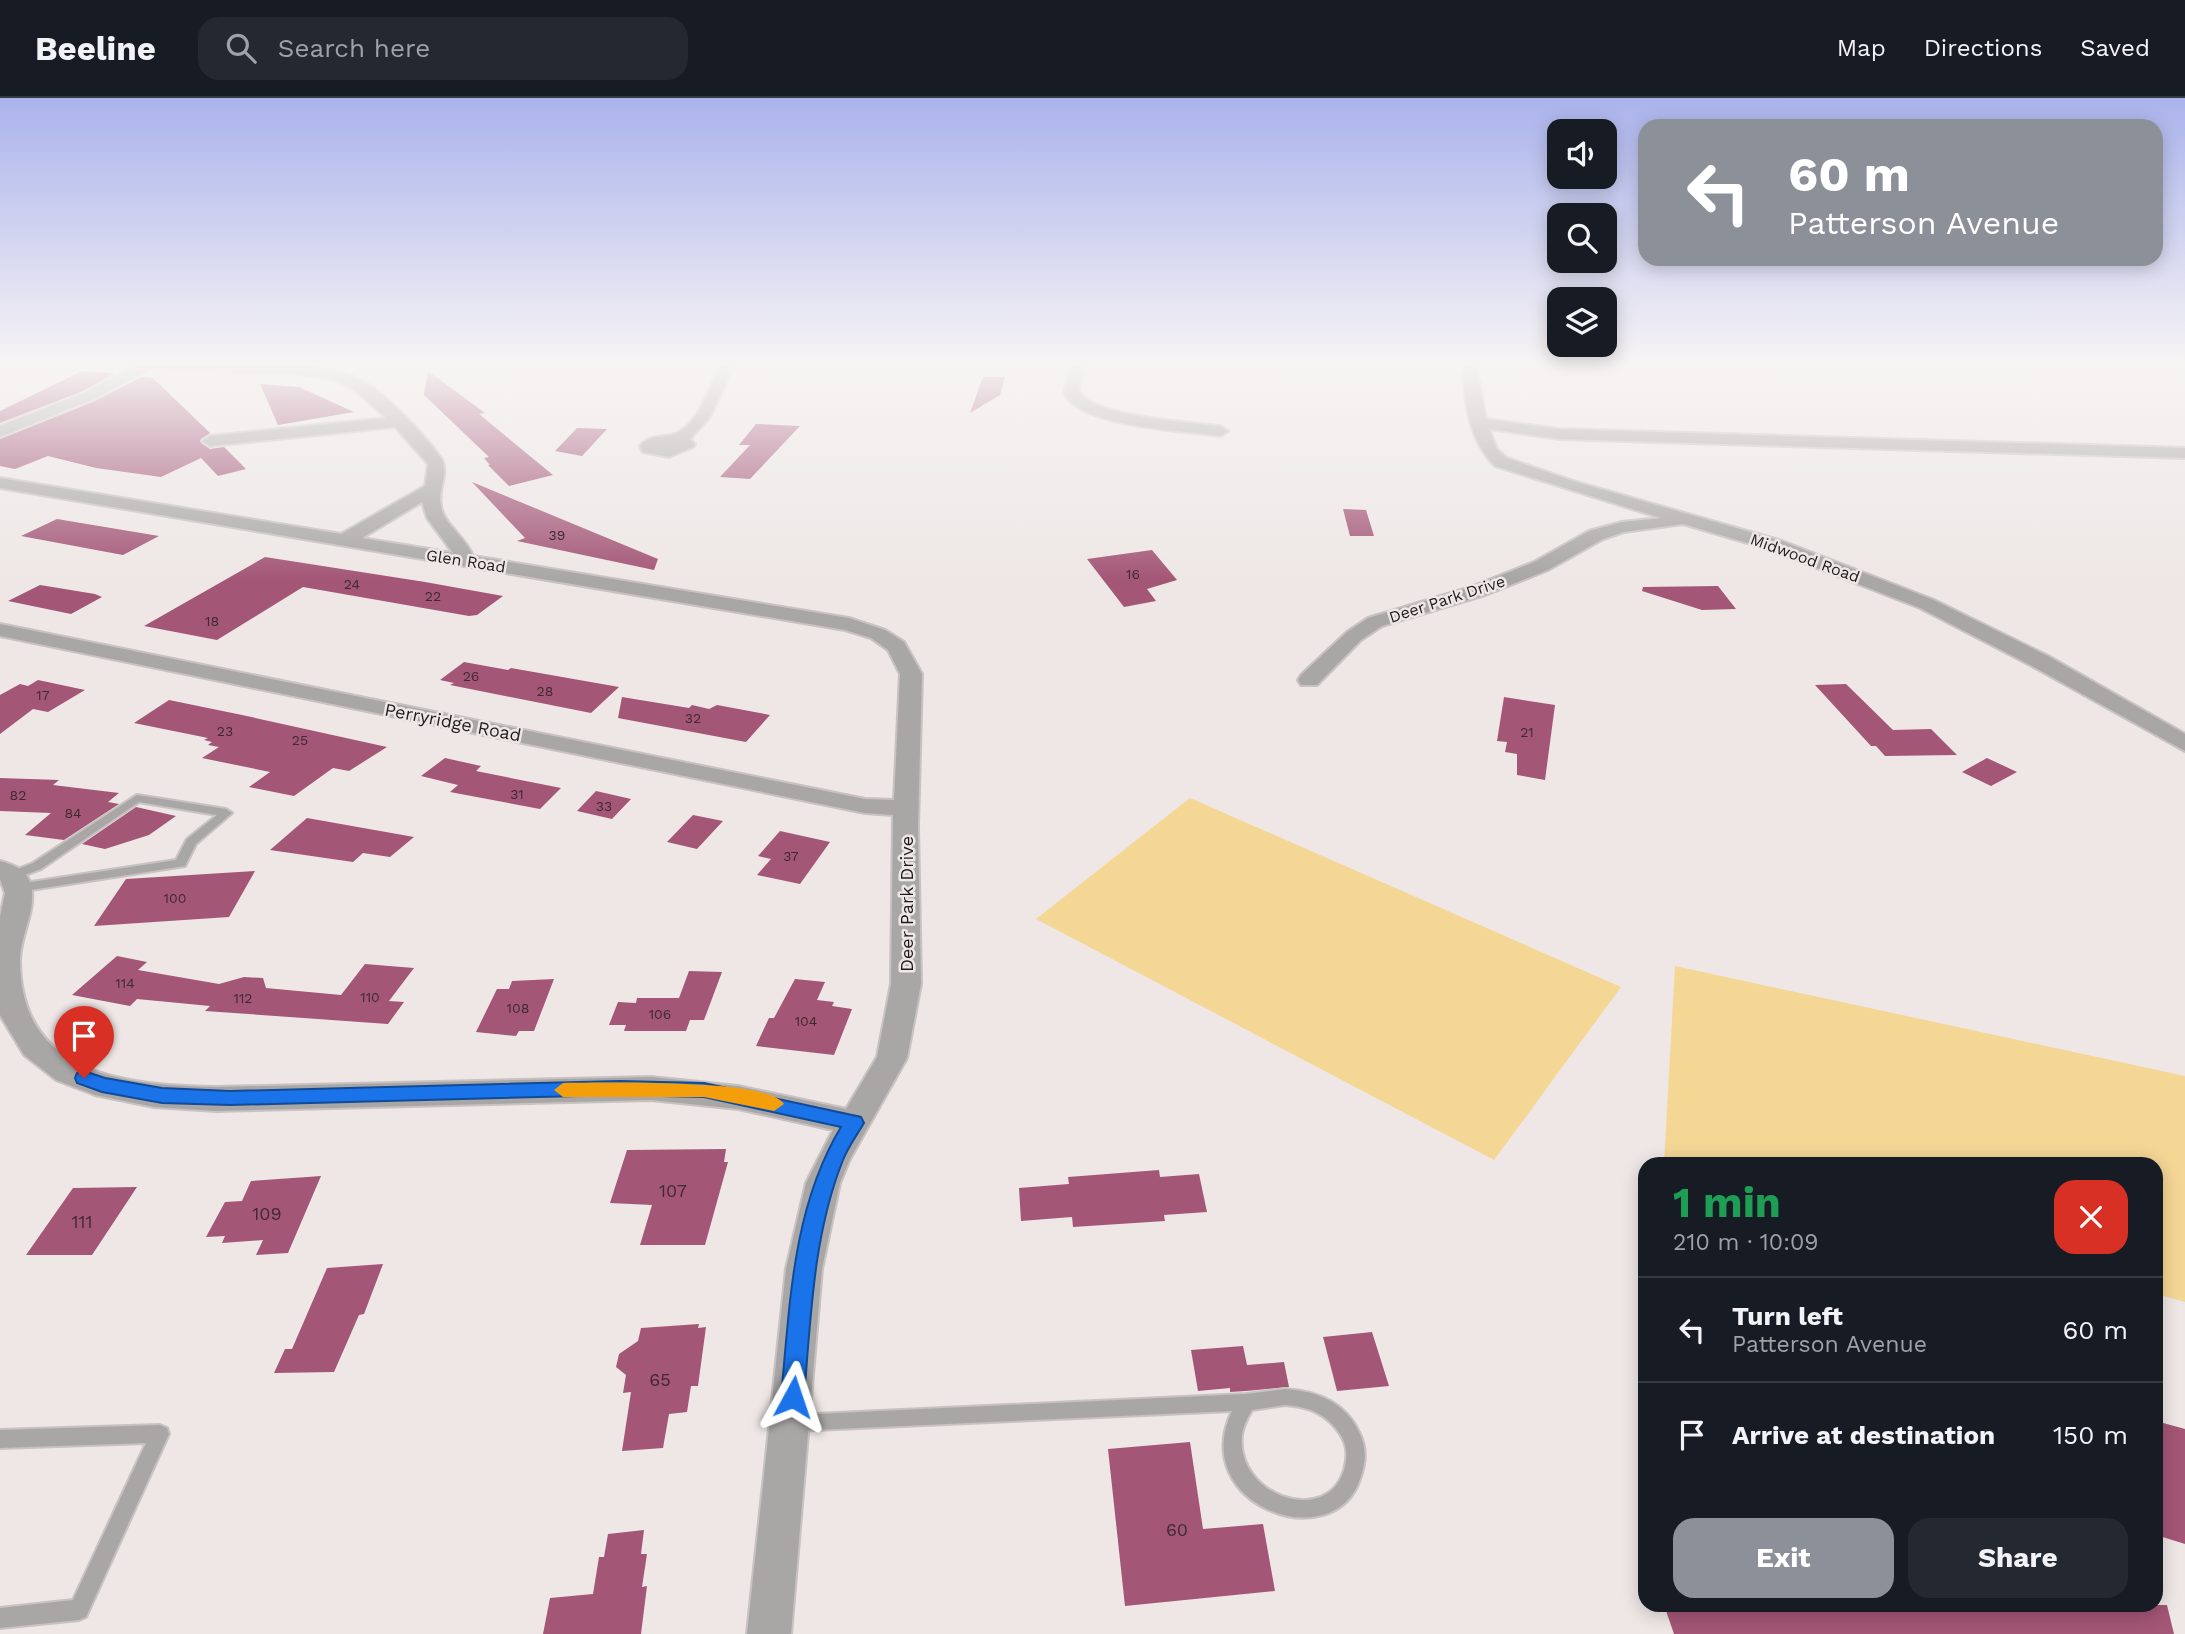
<!DOCTYPE html>
<meta charset="utf-8">
<style>
:root{--surface:#171b24;--page:#242831;--text:#f1f3f6;--muted:#9ea1a6;--line:#363941;--accent:#8c9099}
body{margin:0;font-family:"Work Sans",sans-serif;background:var(--page);color:var(--text);height:100vh;display:flex;flex-direction:column;font-size:26px;white-space:nowrap}
*{box-sizing:border-box;margin:0}
p{font-size:23px;color:var(--muted)}
.icon{flex:none;width:38px;height:38px;fill:none;stroke:currentColor;stroke-width:2;stroke-linecap:round;stroke-linejoin:round}
.map{position:relative;flex:1;overflow:hidden}
.side{position:absolute;left:1638px;top:1059px;width:525px;height:455px;display:flex;flex-direction:column;background:var(--surface);border-radius:21px;box-shadow:0 4px 18px #0003}
.side>*{flex:none}
.guide{position:absolute;left:1638px;top:21px;width:525px;height:147px;border-radius:21px;box-shadow:0 4px 18px #0003;background:#8c9099;color:#fff;overflow:hidden}
.fabs{position:absolute;left:1547px;top:21px;display:grid;gap:14px}
.fabs a{display:grid;place-items:center;width:70px;height:70px;border-radius:14px;background:var(--surface);box-shadow:0 4px 18px #0003;font-size:35px}
.pin{position:absolute;display:grid;place-items:center;width:60px;height:60px;color:#fff;margin:-72px -30px;border-radius:50% 50% 50% 0;rotate:-45deg;box-shadow:0 0 7px #0007}
.pin .icon{rotate:45deg}
.me{position:absolute;width:77px;margin:-38px;rotate:5deg;stroke-linejoin:round;filter:drop-shadow(0 0 5px #0008)}
.turn{display:flex;align-items:center;gap:24px;height:147px;padding:0 35px;font-size:32px}
.turn .icon{width:91px;height:91px;stroke-width:2.5}
.turn b{display:block;font-size:49px;line-height:60px}
.round{display:grid;place-items:center;flex:none;width:74px;height:74px;border-radius:21px;background:var(--page)}
.overview{display:flex;align-items:center;justify-content:space-between;height:119px;padding:0 35px}
h1{font-size:42px;font-weight:700;line-height:52px;color:#1e9e55}
.button{display:flex;gap:14px;margin-top:auto;padding:14px 35px}
.button a{flex:1;height:80px;border-radius:21px;background:var(--accent);color:#fff;font-size:28px;font-weight:700;line-height:80px;text-align:center}
.button a+a{background:var(--page);color:var(--text)}
ul{padding:0;list-style:none}
li{display:flex;align-items:center;gap:21px;height:105px;padding:0 35px;border-top:2px solid var(--line)}
li div{flex:1}
li b{display:block;font-size:26px}
li em{font-style:normal}
header{display:flex;align-items:center;gap:42px;box-sizing:border-box;height:98px;padding:0 35px;background:var(--surface);border-bottom:2px solid var(--line)}
header strong{font-size:33px}
nav{display:flex;gap:38px;margin-inline-start:auto;font-size:24px}
.search{width:490px;height:63px;background:var(--page);display:flex;align-items:center;gap:18px;box-sizing:border-box;padding:0 24px;border-radius:21px;color:var(--muted);font-size:26px}
.map>svg:first-child{display:block}
.green{fill:#f4d695}
.building{fill:#a35676}
.lines{fill:none;stroke-linecap:round;stroke-linejoin:round}
.lane-casing{stroke:#c9c2c2;stroke-width:4}
.street-casing{stroke:#c9c2c2;stroke-width:4}
.lane{fill:#a9a7a5;fill-rule:evenodd}
.street{fill:#a9a7a5;fill-rule:evenodd}
.route{fill:#1a73e8;stroke:#114b97;stroke-width:2}
.slow{fill:#f59e0b}
.labels{text-anchor:middle;dominant-baseline:central;stroke-width:5;stroke-linejoin:round;paint-order:stroke}
.number-label{font-size:14px;fill:#402a32}
.far-street-label{font-size:16px;fill:#1f1c1c;stroke:#eee7e6}
.street-label{font-size:18px;fill:#1f1c1c;stroke:#eee7e6}
.near-number-label{font-size:18px;fill:#402a32}
</style>
<header>
<strong>Beeline</strong>
<div class="search"><svg class="icon" aria-label="search" viewBox="0 0 24 24"><circle cx="10" cy="10" r="6"/><path d="M15 15l6 6"/></svg>Search here</div>
<nav><a>Map</a><a>Directions</a><a>Saved</a></nav>
</header>
<div class="map">
<svg width="2185" height="1536" viewBox="0 0 2185 1536">
<rect width="100%" height="100%" fill="#eee7e6"/>
<path class="green" d="M1190,700L1621,889L1494,1062L1036,821Z
M1675,868L2185,978V1204L2156,1196V1066H1664Z"/>
<path class="building" d="M82,273L115,275L83,293L0,325V313Z
M428,273L485,315L479,316L553,377L509,388L488,367H490L484,360L489,359L424,297Z
M141,279L153,280L210,335L201,341V345L210,351L224,349L246,371L218,378L201,360L161,379L96,370L48,358L15,371L0,368V341L95,303Z
M983,279H1005L1000,297L970,315Z
M260,286L299,289L354,314L278,327Z
M756,326L800,328L750,381L720,379L750,347H739Z
M577,330L607,331L582,358L555,353Z
M472,384L658,461L654,472L517,443L525,440Z
M1343,411L1366,412L1374,438H1350Z
M57,421L159,438L123,457L21,438Z
M1152,452L1177,482L1147,491L1156,503L1124,509L1087,461Z
M265,459L425,484L503,498L477,517L469,518L303,489L217,542L144,528Z
M40,487L95,496L102,499L71,516L8,503Z
M1718,488L1736,511L1702,512L1642,493L1643,489Z
M464,564L508,572L511,570L619,589L591,615L450,587L454,585L440,582Z
M38,582L85,592L48,614L33,611L0,636V597L20,586L28,588Z
M1846,586L1893,632L1931,631L1957,657L1885,658L1876,648H1871L1815,587Z
M622,599L689,610L692,607L709,611L717,607L770,617L746,644L618,620Z
M1504,599L1555,607L1545,682L1517,677V656L1505,654L1507,644L1497,643Z
M169,602L242,617L387,649L349,673L333,670L294,698L249,689L270,674L202,660L219,649L208,647L212,644L204,642L208,640L134,625Z
M445,660L481,668L476,673L561,690L540,711L450,694L458,687L421,678Z
M1987,660L2017,674L1991,688L1962,674Z
M0,680L59,682L53,687L119,695L108,704L119,706L64,742L25,737L51,715L0,713Z
M596,693L631,701L612,721L577,713Z
M136,709L176,718L149,737L105,751L82,746Z
M693,717L723,723L697,751L667,744Z
M307,720L414,739L390,759L363,755L353,764L270,752Z
M780,733L830,744L800,786L757,777L771,761L758,758Z
M255,773L229,819L94,828L126,781Z
M117,858L147,864L138,872L219,886L244,879L263,880L266,890L341,897L365,866L414,870L389,903L404,904L388,926L205,913L210,908L137,901L130,908L72,897Z
M689,873L722,874L704,922H690L686,933H624L626,927H609L618,904L636,905L637,900H679Z
M554,881L534,933H519L516,938L476,934L497,891H509L512,883Z
M795,881L825,884L817,902L834,904L832,908L852,911L834,957L756,948L769,920H774Z
M726,1051L724,1064H728L705,1147H640L652,1107L610,1105L627,1052Z
M1159,1072L1160,1079L1199,1076L1207,1114L1164,1117L1165,1123L1073,1129L1072,1119L1021,1123L1019,1090L1069,1086L1068,1079Z
M321,1078L288,1155L256,1157L263,1142L222,1145L225,1138L206,1139L225,1104L242,1103L251,1083Z
M137,1089L92,1157H26L73,1090Z
M383,1166L364,1216L359,1217L334,1274L274,1275L285,1251H292L327,1170Z
M699,1226L698,1230L706,1229L698,1288H691L687,1314L669,1316L663,1350L622,1353L631,1294L623,1295L626,1277L616,1269L619,1256L638,1243L641,1230Z
M1372,1234L1389,1288L1337,1293L1323,1239Z
M1243,1248L1247,1267L1284,1264L1289,1289L1246,1293L1230,1294V1290L1198,1293L1191,1252Z
M2156,1323L2185,1331V1446L2156,1437Z
M1190,1344L1203,1431L1263,1426L1275,1493L1125,1508L1108,1351Z
M644,1432L641,1456H647L642,1489L647,1488L641,1536H543L550,1500L593,1496L599,1459H604L608,1436Z
M1664,1507H2167L2174,1536H1674Z"/>
<g class="lines">
<defs>
<path id="lane" d="M137,697L226,711L232,715L196,746L185,768L18,794L14,793L12,790L14,787L18,786L176,762L187,741L217,717L139,704L41,771L14,781L8,777L10,774L33,765Z
M1285,1291C1317,1293 1345,1304 1359,1334C1367,1350 1366,1364 1360,1381C1334,1460 1187,1408 1232,1313L794,1333L788,1331L785,1325L788,1319L794,1317L1246,1296ZM1285,1307C1309,1309 1326,1315 1340,1336C1347,1346 1348,1359 1344,1372C1327,1429 1235,1398 1242,1337C1243,1328 1248,1319 1252,1312Z
M160,1327L167,1330L169,1336L86,1519L79,1522L0,1530V1510L73,1502L146,1345L0,1350V1332Z"/>
<path id="street" d="M136,267C191,267 308,258 355,279C381,290 424,336 441,360C450,376 437,391 441,408C444,427 466,439 473,458L849,520L885,532L904,544L922,576L918,729L921,886L907,960L850,1061L840,1085L822,1171L791,1536H747L786,1171L806,1085L833,1032L738,1011L651,1002L216,1013L154,1009L95,997L56,982L24,957L0,917V819L5,795L0,781V763C14,767 28,772 31,788C37,811 20,838 20,862C20,978 125,987 216,989L651,979L738,988L846,1011L877,959L891,886L893,717L865,715L0,538V526L865,701L894,702L900,576L888,552L871,540L845,532L0,390V380L341,436L425,388L428,366L395,329L210,348L202,343L210,338L386,320L354,291L333,281L300,276L150,271L94,301L0,339V328L84,295ZM422,404L427,420L453,455L362,440Z
M720,267H734L710,319L690,341L695,346L693,349L669,359L643,354L640,348C650,336 662,340 675,336C700,326 709,289 720,267Z
M1071,267H1085L1079,291C1083,318 1195,325 1220,328L1228,333L1220,338C1186,333 1079,329 1064,295Z
M1462,267H1476L1486,321L1559,331L2185,350V360L1559,341L1489,331L1497,351L1507,360L1573,383L1782,443L1934,502L2048,558L2185,636V653L2032,568L1920,510L1768,451L1683,426L1624,434L1603,441L1548,472L1485,497L1382,528L1361,542L1317,587H1301L1298,582L1301,577L1347,534L1368,520L1471,489L1534,464L1589,433L1622,424L1661,420L1495,368C1468,341 1465,304 1462,267Z"/>
</defs>
<use href="#lane" class="lane-casing"/>
<use href="#street" class="street-casing"/>
<use href="#lane" class="lane"/>
<use href="#street" class="street"/>
</g>
<linearGradient id="sky" x2="0" y2="1"><stop stop-color="#aab3ec"/><stop offset="0.55" stop-color="#f7f4f4"/><stop offset="1" stop-color="#f7f4f4" stop-opacity="0"/></linearGradient>
<rect width="2185" height="482" fill="url(#sky)"/>
<path class="route" d="M84,973L105,980L162,990L230,993L620,983L704,985L861,1019L864,1025C857,1037 848,1049 843,1062C813,1137 811,1219 804,1299L801,1307L793,1310L784,1307L781,1299C790,1207 792,1110 841,1029L704,999L620,997L230,1007L162,1005L102,994L77,985L75,980L77,975Z"/>
<path class="slow" d="M563,985C597,985 769,980 784,1006L774,1013L704,999H563L554,992Z"/>
<g class="labels">
<g class="number-label">
<text x="557" y="437">39</text>
<text x="1133" y="476">16</text>
<text x="352" y="486">24</text>
<text x="433" y="498">22</text>
<text x="212" y="523">18</text>
<text x="471" y="578">26</text>
<text x="545" y="593">28</text>
<text x="43" y="597">17</text>
<text x="693" y="620">32</text>
<text x="225" y="633">23</text>
<text x="1527" y="634">21</text>
<text x="300" y="642">25</text>
<text x="517" y="696">31</text>
<text x="18" y="697">82</text>
<text x="604" y="708">33</text>
<text x="73" y="715">84</text>
<text x="791" y="758">37</text>
<text x="175" y="800">100</text>
<text x="125" y="885">114</text>
<text x="370" y="899">110</text>
<text x="243" y="900">112</text>
<text x="518" y="910">108</text>
<text x="660" y="916">106</text>
<text x="806" y="923">104</text>
</g>
<g class="far-street-label">
<text transform="translate(1805 460) rotate(20)">Midwood Road</text>
<text transform="translate(466 463) rotate(9)">Glen Road</text>
<text transform="translate(1447 501) rotate(-18)">Deer Park Drive</text>
</g>
<g class="street-label">
<text transform="translate(453 624) rotate(11)">Perryridge Road</text>
<text transform="translate(906 806) rotate(-90)">Deer Park Drive</text>
</g>
<g class="near-number-label">
<text x="673" y="1092">107</text>
<text x="267" y="1115">109</text>
<text x="82" y="1123">111</text>
<text x="660" y="1281">65</text>
<text x="1177" y="1431">60</text>
</g>
</g>
</svg>
<div class="fabs">
<a><svg class="icon" aria-label="sound" viewBox="0 0 24 24"><path d="M4 9h4l5-4v14l-5-4H4zM17 9q2 3 0 6"/></svg></a>
<a><svg class="icon" aria-label="search" viewBox="0 0 24 24"><circle cx="10" cy="10" r="6"/><path d="M15 15l6 6"/></svg></a>
<a><svg class="icon" aria-label="layers" viewBox="0 0 24 24"><path d="M12 4l9 5-9 5-9-5zM3 14l9 5 9-5"/></svg></a>
</div>
<div class="pin" style="left:84px;top:980px;background:#d93025"><svg class="icon" aria-label="arrive" viewBox="0 0 24 24"><path d="M6 21V4h12l-3 4 3 4H6"/></svg></div>
<svg class="me" style="left:793px;top:1299px" viewBox="-20 -20 40 40"><path d="M0-17L14 15 0 8-14 15z" fill="#1a73e8" stroke="#fff" stroke-width="4"/></svg>
<div class="guide">
<div class="turn"><svg class="icon" aria-label="left" viewBox="0 0 24 24"><path d="M17 20v-9H6M10 6l-5 5 5 5"/></svg><div><b>60 m</b>Patterson Avenue</div></div>
</div>
<section class="side">
<div class="overview"><div><h1>1 min</h1><p>210 m · 10:09</p></div><a class="round" style="background:#d93025;color:#fff"><svg class="icon" aria-label="close" viewBox="0 0 24 24"><path d="M6 6l12 12M18 6L6 18"/></svg></a></div>
<ul>
<li><svg class="icon" aria-label="left" viewBox="0 0 24 24"><path d="M17 20v-9H6M10 6l-5 5 5 5"/></svg><div><b>Turn left</b><p>Patterson Avenue</p></div><em>60 m</em></li>
<li><svg class="icon" aria-label="arrive" viewBox="0 0 24 24"><path d="M6 21V4h12l-3 4 3 4H6"/></svg><div><b>Arrive at destination</b></div><em>150 m</em></li>
</ul>
<div class="button"><a>Exit</a><a>Share</a></div>
</section>
</div>
